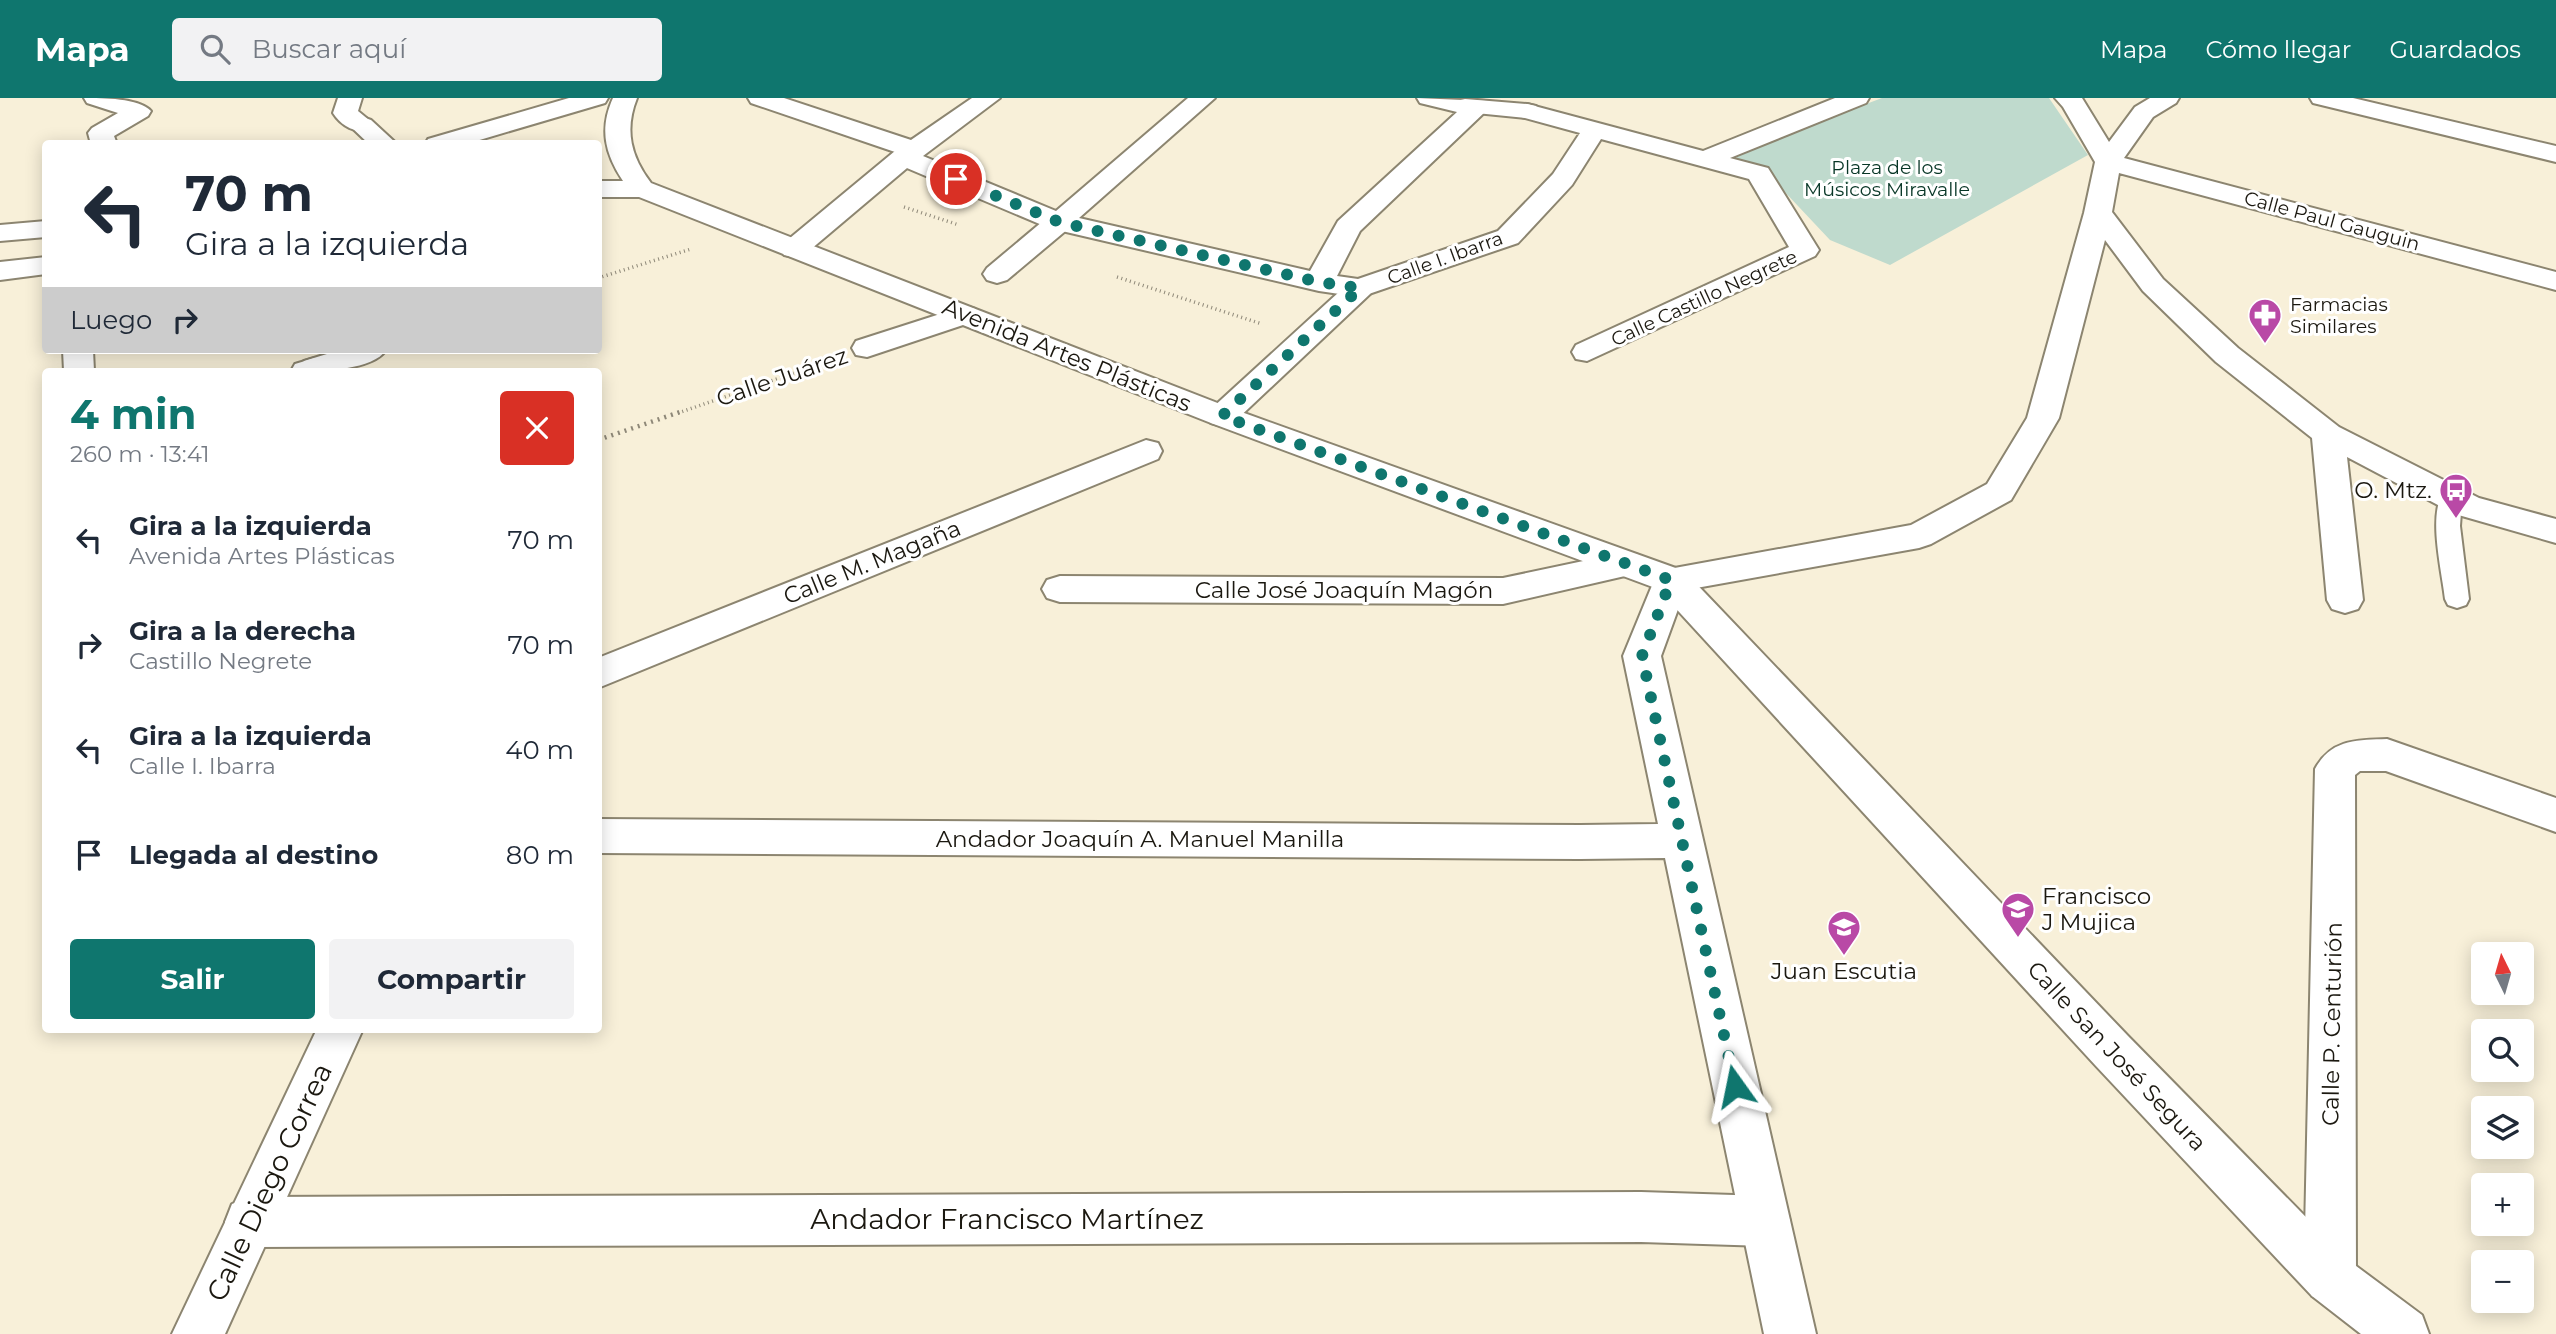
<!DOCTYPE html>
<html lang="es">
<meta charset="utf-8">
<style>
:root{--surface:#fff;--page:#f2f2f3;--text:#1f2937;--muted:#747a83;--accent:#0f766e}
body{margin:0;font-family:Montserrat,sans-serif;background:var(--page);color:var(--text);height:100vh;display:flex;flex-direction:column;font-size:26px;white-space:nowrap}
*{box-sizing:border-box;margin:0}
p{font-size:23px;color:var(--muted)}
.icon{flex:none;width:38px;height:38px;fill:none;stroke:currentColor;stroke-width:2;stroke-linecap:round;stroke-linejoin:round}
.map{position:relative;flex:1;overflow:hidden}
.drawer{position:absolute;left:42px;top:270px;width:560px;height:665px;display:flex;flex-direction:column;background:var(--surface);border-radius:7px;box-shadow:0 4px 18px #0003}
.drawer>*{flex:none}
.top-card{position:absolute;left:42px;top:42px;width:560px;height:214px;border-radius:7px;box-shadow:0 4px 18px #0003;background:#fff;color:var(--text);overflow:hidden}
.needle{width:46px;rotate:355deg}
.fabs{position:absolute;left:2471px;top:844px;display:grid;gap:14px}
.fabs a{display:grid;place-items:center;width:63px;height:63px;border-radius:7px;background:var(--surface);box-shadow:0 4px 18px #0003;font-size:35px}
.pin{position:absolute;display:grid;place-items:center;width:60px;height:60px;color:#fff;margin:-30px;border:4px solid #fff;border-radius:50%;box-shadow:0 2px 7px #0007}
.me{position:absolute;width:77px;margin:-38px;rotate:348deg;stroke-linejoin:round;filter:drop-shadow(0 0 5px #0008)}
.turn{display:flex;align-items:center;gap:24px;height:147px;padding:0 28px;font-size:32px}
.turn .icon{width:91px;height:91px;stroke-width:2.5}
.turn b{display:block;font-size:49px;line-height:60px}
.then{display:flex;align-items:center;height:66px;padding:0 28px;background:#0003;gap:14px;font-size:26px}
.round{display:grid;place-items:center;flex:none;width:74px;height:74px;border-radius:7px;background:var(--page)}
.summary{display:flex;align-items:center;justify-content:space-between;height:119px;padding:0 28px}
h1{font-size:42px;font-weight:700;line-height:52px;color:var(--accent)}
.button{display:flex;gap:14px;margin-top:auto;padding:14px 28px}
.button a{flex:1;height:80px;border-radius:7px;background:var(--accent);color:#fff;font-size:28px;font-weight:700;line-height:80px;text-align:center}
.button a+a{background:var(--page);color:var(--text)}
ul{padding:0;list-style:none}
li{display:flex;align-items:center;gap:21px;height:105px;padding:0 28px}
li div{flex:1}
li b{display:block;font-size:26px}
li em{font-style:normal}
header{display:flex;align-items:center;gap:42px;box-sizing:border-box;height:98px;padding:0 35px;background:var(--accent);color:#fff}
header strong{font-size:33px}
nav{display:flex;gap:38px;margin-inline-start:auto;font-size:24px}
.search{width:490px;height:63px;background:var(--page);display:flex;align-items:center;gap:18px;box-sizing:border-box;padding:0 24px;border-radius:7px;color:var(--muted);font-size:26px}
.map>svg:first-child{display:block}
.green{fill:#bfdacd}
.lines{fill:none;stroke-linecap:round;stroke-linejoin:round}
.service-casing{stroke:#8c8570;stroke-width:4}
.pedestrian-casing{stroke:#8c8570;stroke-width:4}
.minor-casing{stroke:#8c8570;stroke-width:4}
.tertiary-casing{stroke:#8c8570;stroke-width:4}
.path-far1{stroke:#8e8878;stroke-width:3.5;stroke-dasharray:1 3.5;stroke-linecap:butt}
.path{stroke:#8e8878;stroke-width:4.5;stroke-dasharray:2 5;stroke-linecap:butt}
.service{fill:#fff;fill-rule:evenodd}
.pedestrian{fill:#fff;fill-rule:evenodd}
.minor{fill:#fff;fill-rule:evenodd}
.tertiary{fill:#fff;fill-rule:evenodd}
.route{stroke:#0f766e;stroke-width:12;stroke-dasharray:0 21.6}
.labels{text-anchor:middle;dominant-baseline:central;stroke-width:6;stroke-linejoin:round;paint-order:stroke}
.far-park-label{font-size:19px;fill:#073626;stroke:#fff}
.far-street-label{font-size:19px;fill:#1b1810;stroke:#fff}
.far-poi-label{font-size:19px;fill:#1b1810;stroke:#fff;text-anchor:start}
.street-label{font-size:23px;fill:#1b1810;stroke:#fff}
.poi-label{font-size:23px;fill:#1b1810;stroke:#fff;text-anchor:end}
.near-street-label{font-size:28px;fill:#1b1810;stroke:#fff}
</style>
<header>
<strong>Mapa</strong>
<div class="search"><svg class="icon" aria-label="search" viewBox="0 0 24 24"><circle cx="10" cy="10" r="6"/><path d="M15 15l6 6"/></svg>Buscar aquí</div>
<nav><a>Mapa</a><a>Cómo llegar</a><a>Guardados</a></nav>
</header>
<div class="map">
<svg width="2556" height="1236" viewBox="0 0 2556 1236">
<rect width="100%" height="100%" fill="#f8f0d9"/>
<path class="green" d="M1882,0H2049L2088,57L1890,167L1830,142L1766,74L1731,57Z"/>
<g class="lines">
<defs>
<path id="service" d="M2451,392L2459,395L2462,400L2460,428L2469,501L2466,507L2457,510L2448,507L2445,501C2442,474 2428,418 2443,395Z"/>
<path id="pedestrian" d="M84,0C103,0 139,0 151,13L148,18L114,38L117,46H91L88,35L92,30L118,15L87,5Z
M1465,1L1527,6L1536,8L1539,13L1536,18L1527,20L1456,13L1453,8L1456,3Z
M362,19L371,22L397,46H369L349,27L353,22Z
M904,51L913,53L917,59L913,65L804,157L794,159L784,157L780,151L784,145L895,53Z
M1059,116L1069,118L1073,124L1069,130L1007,182L997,185L987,182L983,176L987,170L1049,118Z
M1360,181L1370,184L1374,190L1370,196L1233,325L1222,328L1211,325L1206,318L1211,311L1350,184Z
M965,208L975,211L980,217L975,223L867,259L856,257L852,250L856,243Z
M340,252H386C373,272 324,273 302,273L300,270L304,263Z
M1146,342L1158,345L1162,353L1158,361L598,590V560Z
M1626,454L1638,457L1644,466L1638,475L1503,506L1060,504L1047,500L1042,491L1047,482L1060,478L1503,480Z
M2387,641L2556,700V734L2386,673H2360L2355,677L2356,1180L2348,1198L2330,1206L2312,1198L2304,1180L2315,671C2331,641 2357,642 2387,641Z
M598,721L1580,727L1595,732L1601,744L1595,756L1580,761L598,755Z
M1641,1094L1765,1098L1783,1105L1790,1123L1783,1141L1765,1148L1641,1144L250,1149L232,1142L225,1124L232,1106L250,1099Z"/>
<path id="minor" d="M338,0H362L358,13L375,27L371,32C356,36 341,28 333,15Z
M748,0H784L911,42L972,0H1000L923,58L1056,113L1188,0H1215L1079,120L1310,173L1338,123L1457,14L1420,5L1417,0L1486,3L1489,8L1486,13L1360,133L1337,178L1358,181L1498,133L1553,76L1580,35L1518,18L1515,13L1518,8L1527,6L1703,53L1835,0H1869L1866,5L1730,60L1768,70L1819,152L1815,158L1587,263L1576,261L1572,254L1576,247L1789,149L1749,81L1601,41L1572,87L1518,145L1360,199L1319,193L1049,130L895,65L891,59L895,54L751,5Z
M2055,0H2082L2109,44L2135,9L2150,0H2179L2176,5L2153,19L2124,60L2556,174V192L2119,75L2112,114L2163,181L2238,250L2339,329L2479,400L2556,421V445L2455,416L2347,359L2363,502L2358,511L2345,515L2332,511L2327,502L2312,340L2216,264L2143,193L2105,142L2059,320L2011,402L1931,446L1919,450L1685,492L1661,558L1816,1236H1764L1665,760L1580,761L1565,756L1559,744L1565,732L1580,727L1658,726L1623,558L1658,473L1911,427L1987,386L2027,320L2084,115L2095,64L2063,9Z
M2310,0H2353L2556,48V64L2313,5Z
M63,252H93L94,273H64Z
M315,260L326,263L330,273H291L295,266Z
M317,931H363L225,1236H172Z"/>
<path id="tertiary" d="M569,0H608L605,5L466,46H425L428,41Z
M613,0H637C624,32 631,59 651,85L1233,311L1684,473L2128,938L2348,1162L2422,1217L2429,1236H2361L2312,1198L2096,968L1658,491L1211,325L639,99H598V83H623C605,56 599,31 613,0Z
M46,123V139L0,143V127Z
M46,159V176L0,182V164Z"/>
</defs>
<use href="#service" class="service-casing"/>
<use href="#pedestrian" class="pedestrian-casing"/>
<use href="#minor" class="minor-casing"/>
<use href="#tertiary" class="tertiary-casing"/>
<path class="path-far1" d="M904,109L959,127
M1117,179L1262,226
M598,180L691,151
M678,315L826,264"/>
<path class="path" d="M598,342L683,313"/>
<use href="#service" class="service"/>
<use href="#pedestrian" class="pedestrian"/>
<use href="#minor" class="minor"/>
<use href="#tertiary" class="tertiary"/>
</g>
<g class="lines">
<path class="route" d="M956,81L1059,124L1319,184L1360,190L1222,318L1671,482L1642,558L1735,988"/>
</g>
<defs>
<symbol id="pharmacy-pin" viewBox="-11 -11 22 30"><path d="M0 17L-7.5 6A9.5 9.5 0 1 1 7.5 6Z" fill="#b949a6" stroke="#fff"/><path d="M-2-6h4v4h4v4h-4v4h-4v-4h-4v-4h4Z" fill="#fff"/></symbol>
<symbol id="bus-pin" viewBox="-11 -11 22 30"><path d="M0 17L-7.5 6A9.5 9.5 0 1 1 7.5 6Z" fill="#b949a6" stroke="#fff"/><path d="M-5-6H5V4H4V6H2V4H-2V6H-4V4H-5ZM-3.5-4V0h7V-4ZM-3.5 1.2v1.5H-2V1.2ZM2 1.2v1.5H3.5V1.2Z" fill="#fff"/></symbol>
<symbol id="school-pin" viewBox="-11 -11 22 30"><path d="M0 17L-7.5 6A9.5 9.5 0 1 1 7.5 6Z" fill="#b949a6" stroke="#fff"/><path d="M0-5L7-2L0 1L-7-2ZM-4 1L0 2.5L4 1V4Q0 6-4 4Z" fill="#fff"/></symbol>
</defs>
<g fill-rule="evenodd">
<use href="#pharmacy-pin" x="2246" y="198" width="38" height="52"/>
<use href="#bus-pin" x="2437" y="373" width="38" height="52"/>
<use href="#school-pin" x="1999" y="792" width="38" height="52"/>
<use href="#school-pin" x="1825" y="810" width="38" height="52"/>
</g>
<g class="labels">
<g class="far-park-label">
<text x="1887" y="69">Plaza de los<tspan x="1887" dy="22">Músicos Miravalle</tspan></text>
</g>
<g class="far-street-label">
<text transform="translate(2332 123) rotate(15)">Calle Paul Gauguin</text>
<text transform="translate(1445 160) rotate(-20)">Calle I. Ibarra</text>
<text transform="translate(1704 200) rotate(-25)">Calle Castillo Negrete</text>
</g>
<g class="far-poi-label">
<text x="2290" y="206">Farmacias<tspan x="2290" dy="22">Similares</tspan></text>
</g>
<g class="street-label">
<text transform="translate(1067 257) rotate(22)">Avenida Artes Plásticas</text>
<text transform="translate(782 279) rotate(-19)">Calle Juárez</text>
<text transform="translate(872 464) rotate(-22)">Calle M. Magaña</text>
<text x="1344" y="492">Calle José Joaquín Magón</text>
<text x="1140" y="741">Andador Joaquín A. Manuel Manilla</text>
<text transform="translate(2332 926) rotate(-89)">Calle P. Centurión</text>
<text transform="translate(2117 958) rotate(47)">Calle San José Segura</text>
</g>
<g class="poi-label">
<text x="2432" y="392">O. Mtz.</text>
<text x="2042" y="798" text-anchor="start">Francisco<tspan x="2042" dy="26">J Mujica</tspan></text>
<text x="1844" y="873" text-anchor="middle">Juan Escutia</text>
</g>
<g class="near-street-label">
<text transform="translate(269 1084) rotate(-65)">Calle Diego Correa</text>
<text x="1007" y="1121">Andador Francisco Martínez</text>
</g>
</g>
</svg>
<div class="fabs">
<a><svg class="needle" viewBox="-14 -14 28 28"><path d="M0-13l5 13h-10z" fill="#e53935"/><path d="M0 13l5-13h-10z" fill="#747a83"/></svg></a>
<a><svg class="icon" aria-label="search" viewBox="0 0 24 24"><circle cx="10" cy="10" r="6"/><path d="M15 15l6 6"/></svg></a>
<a><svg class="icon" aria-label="layers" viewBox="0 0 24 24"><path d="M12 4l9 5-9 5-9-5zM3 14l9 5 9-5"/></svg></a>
<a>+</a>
<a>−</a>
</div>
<div class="pin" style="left:956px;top:81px;background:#d93025"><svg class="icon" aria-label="arrive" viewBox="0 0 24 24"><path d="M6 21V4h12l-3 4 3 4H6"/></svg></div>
<svg class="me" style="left:1735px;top:988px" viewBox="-20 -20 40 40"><path d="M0-17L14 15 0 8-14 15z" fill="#0f766e" stroke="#fff" stroke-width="4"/></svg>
<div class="top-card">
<div class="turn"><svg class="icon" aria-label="left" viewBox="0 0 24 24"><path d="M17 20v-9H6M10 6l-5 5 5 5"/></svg><div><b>70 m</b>Gira a la izquierda</div></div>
<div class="then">Luego<svg class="icon" aria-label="right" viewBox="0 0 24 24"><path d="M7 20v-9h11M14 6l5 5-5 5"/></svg></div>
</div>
<section class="drawer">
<div class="summary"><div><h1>4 min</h1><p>260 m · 13:41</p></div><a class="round" style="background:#d93025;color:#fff"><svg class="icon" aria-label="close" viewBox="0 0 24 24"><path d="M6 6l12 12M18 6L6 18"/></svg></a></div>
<ul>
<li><svg class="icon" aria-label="left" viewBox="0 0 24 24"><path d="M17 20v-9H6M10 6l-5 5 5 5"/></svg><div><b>Gira a la izquierda</b><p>Avenida Artes Plásticas</p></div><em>70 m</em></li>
<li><svg class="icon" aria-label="right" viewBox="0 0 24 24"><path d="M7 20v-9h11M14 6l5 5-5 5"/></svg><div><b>Gira a la derecha</b><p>Castillo Negrete</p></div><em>70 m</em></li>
<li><svg class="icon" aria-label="left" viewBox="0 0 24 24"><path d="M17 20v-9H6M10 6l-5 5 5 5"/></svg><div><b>Gira a la izquierda</b><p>Calle I. Ibarra</p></div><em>40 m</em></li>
<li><svg class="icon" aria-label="arrive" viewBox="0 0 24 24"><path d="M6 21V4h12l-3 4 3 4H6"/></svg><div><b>Llegada al destino</b></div><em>80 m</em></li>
</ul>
<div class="button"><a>Salir</a><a>Compartir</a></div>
</section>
</div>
